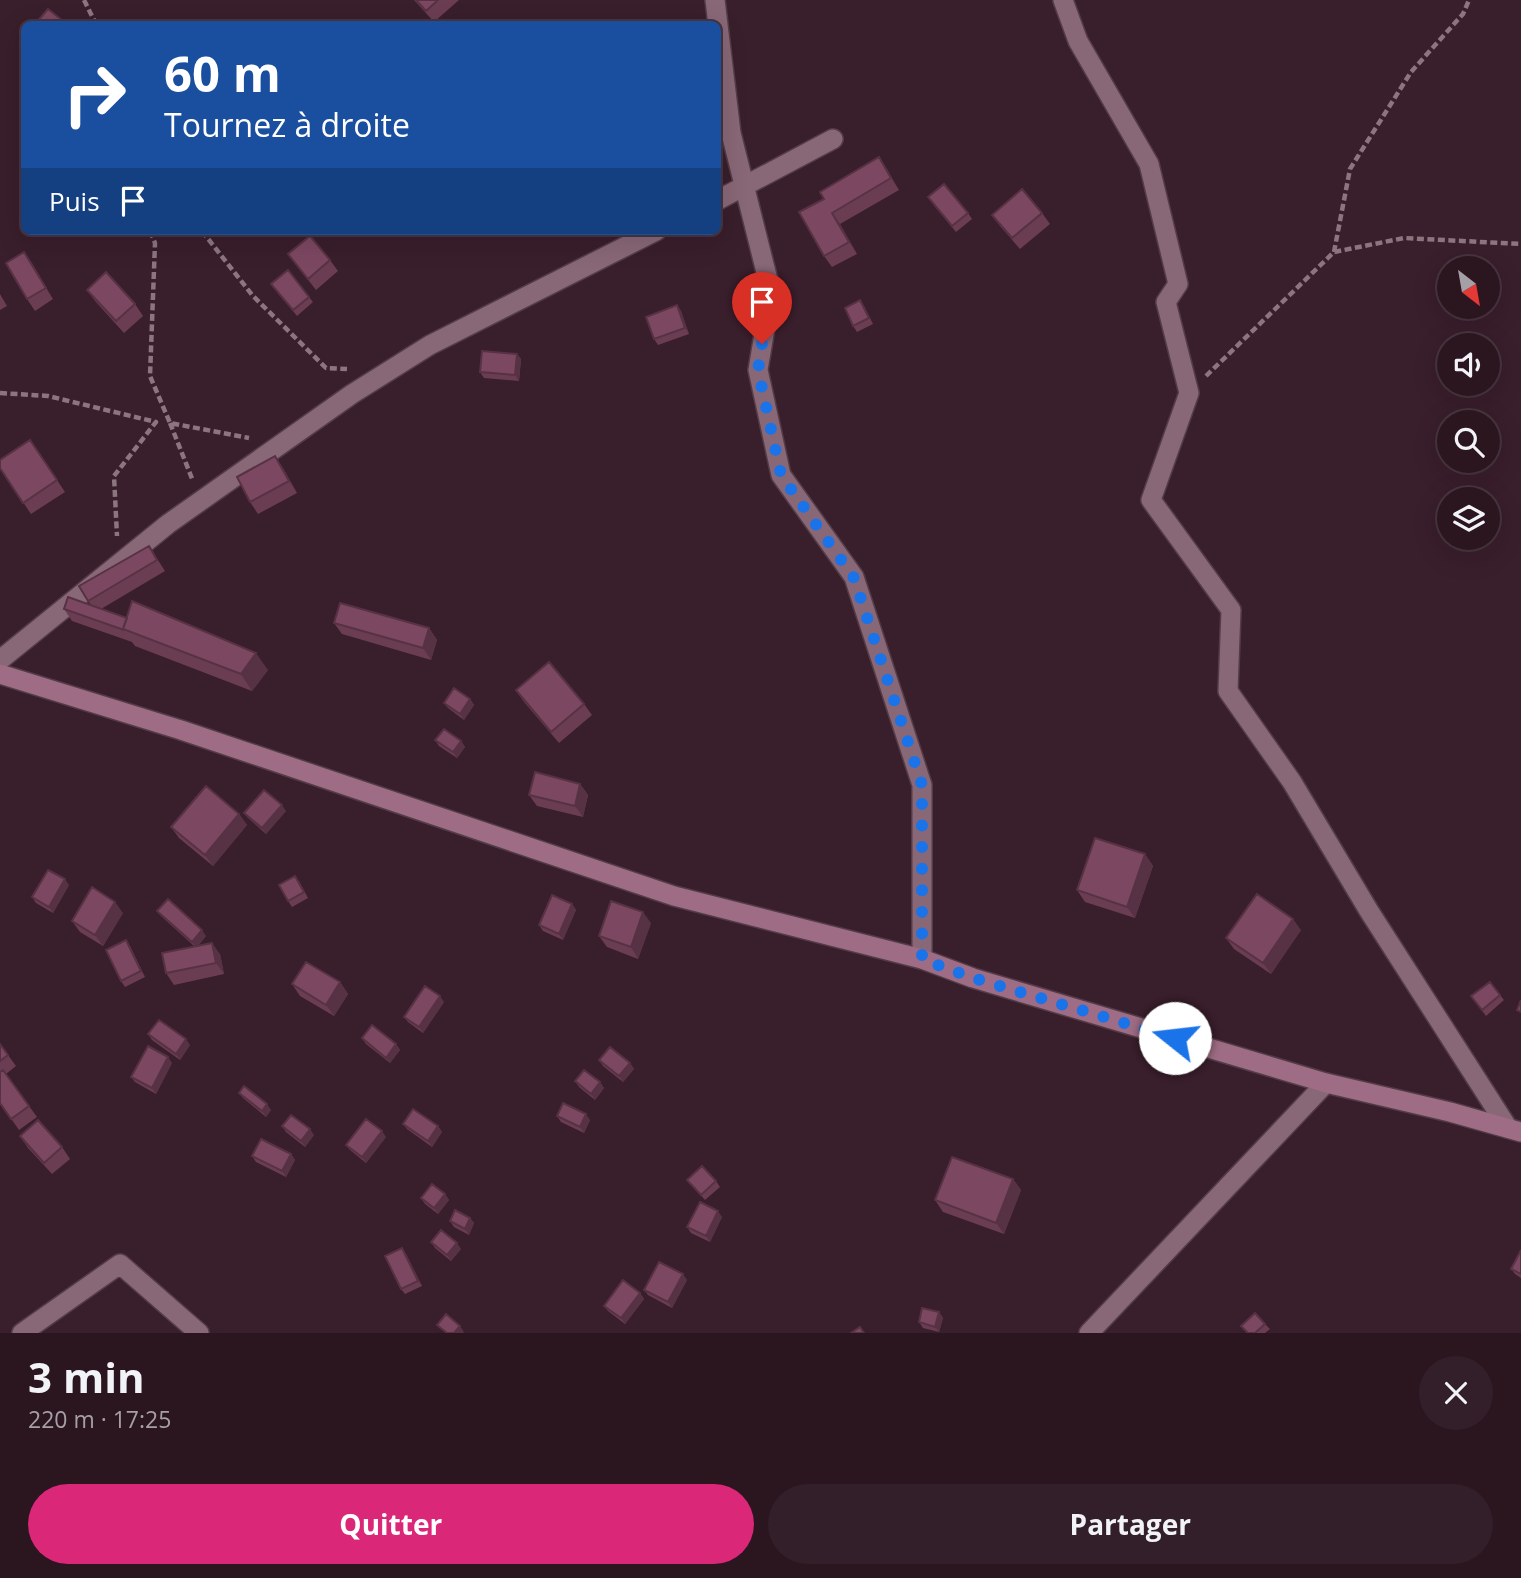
<!DOCTYPE html>
<html lang="fr">
<meta charset="utf-8">
<style>
:root{--surface:#2b1620;--page:#331f29;--text:#f1f3f6;--muted:#a69fa5;--line:#47353e;--accent:#db2777}
body{margin:0;font-family:"Open Sans",sans-serif;background:var(--page);color:var(--text);height:100vh;display:flex;flex-direction:column;font-size:26px;white-space:nowrap}
*{box-sizing:border-box;margin:0}
p{font-size:23px;color:var(--muted)}
.icon{flex:none;width:38px;height:38px;fill:none;stroke:currentColor;stroke-width:2;stroke-linecap:round;stroke-linejoin:round}
.map{position:relative;height:1333px;overflow:hidden}
.side{display:flex;flex-direction:column;background:var(--surface);flex:1}
.side>*{flex:none}
.guide{position:absolute;left:21px;top:21px;width:700px;height:214px;border-radius:10px;box-shadow:0 7px 28px #0002,0 0 0 2px var(--line);background:#1a4fa0;color:#fff;overflow:hidden}
.needle{width:46px;rotate:149deg}
.tools{position:absolute;left:1437px;top:256px;display:grid;gap:14px}
.tools a{display:grid;place-items:center;width:63px;height:63px;border-radius:50%;background:var(--surface);box-shadow:0 7px 28px #0002,0 0 0 2px var(--line);font-size:35px}
.pin{position:absolute;display:grid;place-items:center;width:60px;height:60px;color:#fff;margin:-72px -30px;border-radius:50% 50% 50% 0;rotate:-45deg;box-shadow:0 0 7px #0007}
.pin .icon{rotate:45deg}
.me{position:absolute;width:77px;margin:-38px;rotate:286deg;stroke-linejoin:round;filter:drop-shadow(0 0 5px #0008)}
.turn{display:flex;align-items:center;gap:24px;height:147px;padding:0 28px;font-size:32px}
.turn .icon{width:91px;height:91px;stroke-width:2.5}
.turn b{display:block;font-size:49px;line-height:60px}
.then{display:flex;align-items:center;height:66px;padding:0 28px;background:#0003;gap:14px;font-size:26px}
.round{display:grid;place-items:center;flex:none;width:74px;height:74px;border-radius:37px;background:var(--page)}
.overview{display:flex;align-items:center;justify-content:space-between;height:119px;padding:0 28px}
h1{font-size:42px;font-weight:700;line-height:52px}
.primary-button{display:flex;gap:14px;margin-top:auto;padding:14px 28px}
.primary-button a{flex:1;height:80px;border-radius:42px;background:var(--accent);color:#fff;font-size:28px;font-weight:700;line-height:80px;text-align:center}
.primary-button a+a{background:var(--page);color:var(--text)}
.map>svg:first-child{display:block}
.lines{fill:none;stroke-linecap:round;stroke-linejoin:round}
.minor-casing{stroke:#533c48;stroke-width:22}
.secondary-casing{stroke:#533c48;stroke-width:22}
.path{stroke:#8c757f;stroke-width:4.5;stroke-dasharray:7 3.5;stroke-linecap:butt}
.minor{stroke:#886776;stroke-width:19}
.secondary{stroke:#9e6c84;stroke-width:19}
.wall{fill:#6b3d53}
.shaded-wall{fill:#573244}
.building{fill:#7c4761;stroke:#573244;stroke-width:2}
.route{stroke:#1a73e8;stroke-width:12;stroke-dasharray:0 21.6}
</style>
<div class="map">
<svg width="1521" height="1333" viewBox="0 0 1521 1333">
<rect width="100%" height="100%" fill="#391e2b"/>
<g class="lines">
<defs>
<path id="minor" d="M715,0L731,133L771,292L758,370L781,475L854,577L922,785V959
M1063,0L1078,41L1149,164L1178,284L1166,302L1189,393L1151,500L1231,610L1228,691L1292,782L1369,911L1508,1128
M718,200L833,139
M0,660L168,524L352,394L430,345L656,231
M22,1333L120,1264L199,1333
M1089,1333L1326,1083"/>
<path id="secondary" d="M0,674L181,730L674,896L922,959L973,978L1326,1083L1450,1112L1521,1132"/>
</defs>
<use href="#minor" class="minor-casing"/>
<use href="#secondary" class="secondary-casing"/>
<path class="path" d="M84,0L96,24
M150,231L155,243L150,376L170,423L249,438
M202,231L253,296L326,368L347,369
M1334,252L1350,169L1411,72L1463,14L1469,0
M1206,376L1334,252L1404,238L1521,244
M0,393L48,396L156,422L114,476L117,536
M170,423L193,481"/>
<use href="#minor" class="minor"/>
<use href="#secondary" class="secondary"/>
</g>
<path class="wall" d="M414,0H459L434,22Z
M879,157L899,190L840,224L857,254L832,267L824,256V199Z
M932,203L968,213L972,219L956,232Z
M1042,213L1050,224L1020,249L1000,226L992,215Z
M24,252L53,299L35,311L27,299Z
M288,254L330,260L338,271L316,290Z
M271,284L309,297L313,302L297,316Z
M87,290L135,304L143,316L124,333L95,301Z
M0,294L7,306L0,310Z
M677,305L681,311L689,334L658,345L654,339Z
M864,306L873,324L857,332L853,326Z
M517,354L521,359L519,381L484,378L480,372Z
M30,440L65,492L31,514L0,468Z
M283,468L297,493L258,514L250,502Z
M149,546L165,571L101,609L268,670L252,691L135,646L132,642L72,621L64,609L91,605L79,586Z
M334,623L429,628L437,640L431,660L342,634Z
M516,690L584,704L592,715L559,743L524,702Z
M470,699L474,705L464,720L448,708L444,703Z
M435,740L461,741L465,747L457,758L439,746Z
M580,784L588,795L583,817L537,806L529,795Z
M286,811L266,834L248,818L244,813Z
M239,814L247,825L213,866L179,838L171,827Z
M1145,854L1153,866L1135,918L1085,902L1077,890Z
M299,881L308,898L292,907L288,901Z
M69,885L53,913L36,903L32,897Z
M572,904L576,910L563,940L543,931L539,925Z
M157,911L206,936L198,946L220,954L224,974L174,985L166,973L194,946L161,916Z
M123,913L103,946L80,932L72,921Z
M651,923L638,959L607,947L599,936Z
M1301,930L1271,974L1234,949L1226,938Z
M130,946L145,977L125,987L121,981Z
M340,982L348,994L334,1016L300,996L292,984Z
M1500,995L1504,1000L1486,1016L1471,996Z
M444,1002L423,1033L408,1022L404,1017Z
M148,1034L190,1045L180,1060L152,1040Z
M362,1038L396,1044L400,1050L390,1063L366,1044Z
M0,1044L16,1066L6,1074L37,1117L19,1130L0,1103Z
M599,1060L630,1063L634,1069L623,1082L603,1066Z
M172,1063L156,1094L135,1082L131,1077Z
M575,1081L600,1082L604,1088L595,1100L579,1087Z
M239,1093L271,1110L266,1117L243,1098Z
M557,1116L590,1120L584,1133L561,1122Z
M403,1124L438,1126L442,1132L432,1147L407,1129Z
M282,1126L314,1135L305,1147L286,1132Z
M20,1136L62,1147L70,1159L52,1174L28,1148Z
M386,1137L366,1163L350,1150L346,1145Z
M291,1154L295,1160L286,1177L256,1162L252,1156Z
M1013,1179L1021,1190L1004,1234L943,1212L935,1200Z
M687,1180L716,1181L720,1187L705,1200Z
M445,1194L449,1200L438,1214L425,1204L421,1198Z
M722,1217L710,1242L691,1233L687,1227Z
M470,1218L474,1223L469,1235L454,1227L450,1221Z
M431,1242L461,1249L451,1261L435,1248Z
M1521,1250V1278L1515,1274L1511,1269Z
M406,1254L422,1286L405,1294L401,1289Z
M687,1280L672,1308L648,1295L644,1290Z
M640,1293L644,1299L625,1324L608,1311L604,1306Z
M939,1312L943,1318L939,1332L923,1328L919,1322Z
M1265,1324L1270,1329L1265,1333H1247L1241,1326Z"/>
<path class="shaded-wall" d="M879,157L887,169L899,190L891,178Z
M832,213L840,224L857,254L849,242Z
M24,252L32,263L53,299L46,288Z
M677,305L681,311L689,334L685,328Z
M517,354L521,359L519,381L515,375Z
M275,456L283,468L297,493L289,481Z
M429,628L437,640L431,660L423,648Z
M256,653L268,670L252,691L241,674Z
M470,699L474,705L464,720L460,714Z
M461,741L465,747L457,758L453,752Z
M580,784L588,795L583,817L575,806Z
M282,805L286,811L266,834L262,828Z
M239,814L247,825L213,866L205,855Z
M1145,854L1153,866L1135,918L1127,907Z
M65,879L69,885L53,913L49,907Z
M115,902L123,913L103,946L95,935Z
M572,904L576,910L563,940L559,934Z
M643,912L651,923L638,959L631,947Z
M1293,919L1301,930L1271,974L1263,963Z
M202,930L206,936L196,948L192,942Z
M126,940L130,946L145,977L141,971Z
M212,943L220,954L224,974L216,963Z
M340,982L348,994L334,1016L326,1005Z
M440,996L444,1002L423,1033L419,1027Z
M186,1039L190,1045L180,1060L176,1054Z
M396,1044L400,1050L390,1063L386,1058Z
M168,1057L172,1063L156,1094L152,1088Z
M630,1063L634,1069L623,1082L619,1076Z
M600,1082L604,1088L595,1100L591,1094Z
M267,1104L271,1110L266,1117L262,1111Z
M586,1114L590,1120L584,1133L580,1127Z
M438,1126L442,1132L432,1147L428,1141Z
M310,1129L314,1135L305,1147L301,1141Z
M382,1131L386,1137L366,1163L362,1157Z
M291,1154L295,1160L286,1177L282,1171Z
M1013,1179L1021,1190L1004,1234L996,1223Z
M445,1194L449,1200L438,1214L434,1208Z
M718,1211L722,1217L710,1242L706,1236Z
M470,1218L474,1223L469,1235L465,1229Z
M457,1243L461,1249L451,1261L447,1255Z
M402,1248L406,1254L422,1286L418,1281Z
M683,1274L687,1280L672,1308L668,1302Z
M640,1293L644,1299L625,1324L621,1318Z
M939,1312L943,1318L939,1332L935,1327Z
M460,1326L464,1332L463,1333H454Z"/>
<path class="building" d="M416,0H438L426,11Z
M48,9L63,21L60,24H35Z
M879,157L891,178L832,213L849,242L824,256L799,212L824,199L820,192Z
M944,184L968,213L952,226L928,197Z
M1022,189L1042,213L1012,238L992,215Z
M310,236L330,260L308,279L288,254Z
M24,252L46,288L27,299L6,263Z
M288,270L309,297L293,310L271,284Z
M106,272L135,304L116,321L87,290Z
M860,300L869,318L853,326L845,308Z
M677,305L685,328L654,339L646,317Z
M482,351L517,354L515,375L480,372Z
M30,440L57,480L23,503L0,468V460Z
M275,456L289,481L250,502L237,477Z
M149,546L157,560L88,601L79,586Z
M68,597L127,618L123,629L124,630L64,609Z
M132,601L256,653L241,674L123,629Z
M340,603L429,628L423,648L334,623Z
M549,662L584,704L551,732L516,690Z
M454,688L470,699L460,714L444,703Z
M444,729L461,741L453,752L435,740Z
M535,772L580,784L575,806L529,795Z
M206,786L239,814L205,855L171,827Z
M264,790L282,805L262,828L244,813Z
M1095,838L1145,854L1127,907L1077,890Z
M48,870L65,879L49,907L32,897Z
M295,876L304,892L288,901L279,885Z
M92,887L115,902L95,935L72,921Z
M1257,894L1293,919L1263,963L1226,938Z
M552,895L572,904L559,934L539,925Z
M168,899L202,930L192,942L157,911Z
M611,901L643,912L631,947L599,936Z
M126,940L141,971L121,981L106,950Z
M212,943L216,963L166,973L162,953Z
M306,962L340,982L326,1005L292,984Z
M1490,982L1500,995L1482,1010L1471,996Z
M425,986L440,996L419,1027L404,1017Z
M1521,1000V1012L1517,1010Z
M159,1020L186,1039L176,1054L148,1034Z
M372,1025L396,1044L386,1058L362,1038Z
M0,1044L8,1055L0,1061Z
M148,1046L168,1057L152,1088L131,1077Z
M610,1047L630,1063L619,1076L599,1060Z
M3,1070L29,1106L11,1119L0,1103V1072Z
M584,1070L600,1082L591,1094L575,1081Z
M244,1086L267,1104L262,1111L239,1093Z
M563,1103L586,1114L580,1127L557,1116Z
M413,1109L438,1126L428,1141L403,1124Z
M291,1115L310,1129L301,1141L282,1126Z
M366,1119L382,1131L362,1157L346,1145Z
M38,1120L62,1147L44,1163L20,1136Z
M261,1139L291,1154L282,1171L252,1156Z
M952,1157L1013,1179L996,1223L935,1200Z
M702,1166L716,1181L701,1195L687,1180Z
M432,1184L445,1194L434,1208L421,1198Z
M700,1202L718,1211L706,1236L687,1227Z
M455,1210L470,1218L465,1229L450,1221Z
M441,1230L457,1243L447,1255L431,1242Z
M402,1248L418,1281L401,1289L385,1256Z
M1521,1250V1274L1511,1269Z
M659,1262L683,1274L668,1302L644,1290Z
M623,1280L640,1293L621,1318L604,1306Z
M922,1308L939,1312L935,1327L919,1322Z
M1255,1313L1265,1324L1255,1333H1248L1241,1326Z
M446,1314L460,1326L454,1333H447L437,1325Z
M860,1327L864,1333H851Z"/>
<g class="lines">
<path class="route" d="M762,344L758,370L781,475L854,578L922,785V959L973,978L1175,1038"/>
</g>
</svg>
<div class="tools">
<a><svg class="needle" viewBox="-14 -14 28 28"><path d="M0-13l5 13h-10z" fill="#e53935"/><path d="M0 13l5-13h-10z" fill="#a69fa5"/></svg></a>
<a><svg class="icon" aria-label="sound" viewBox="0 0 24 24"><path d="M4 9h4l5-4v14l-5-4H4zM17 9q2 3 0 6"/></svg></a>
<a><svg class="icon" aria-label="search" viewBox="0 0 24 24"><circle cx="10" cy="10" r="6"/><path d="M15 15l6 6"/></svg></a>
<a><svg class="icon" aria-label="layers" viewBox="0 0 24 24"><path d="M12 4l9 5-9 5-9-5zM3 14l9 5 9-5"/></svg></a>
</div>
<div class="pin" style="left:762px;top:344px;background:#d93025"><svg class="icon" aria-label="arrive" viewBox="0 0 24 24"><path d="M6 21V4h12l-3 4 3 4H6"/></svg></div>
<svg class="me" style="left:1175px;top:1038px" viewBox="-20 -20 40 40"><circle r="19" fill="#fff"/><path d="M0-13L10 11 0 6-10 11z" fill="#1a73e8"/></svg>
<div class="guide">
<div class="turn"><svg class="icon" aria-label="right" viewBox="0 0 24 24"><path d="M7 20v-9h11M14 6l5 5-5 5"/></svg><div><b>60 m</b>Tournez à droite</div></div>
<div class="then">Puis<svg class="icon" aria-label="arrive" viewBox="0 0 24 24"><path d="M6 21V4h12l-3 4 3 4H6"/></svg></div>
</div>
</div>
<section class="side">
<div class="overview"><div><h1>3 min</h1><p>220 m · 17:25</p></div><a class="round"><svg class="icon" aria-label="close" viewBox="0 0 24 24"><path d="M6 6l12 12M18 6L6 18"/></svg></a></div>
<div class="primary-button"><a>Quitter</a><a>Partager</a></div>
</section>
